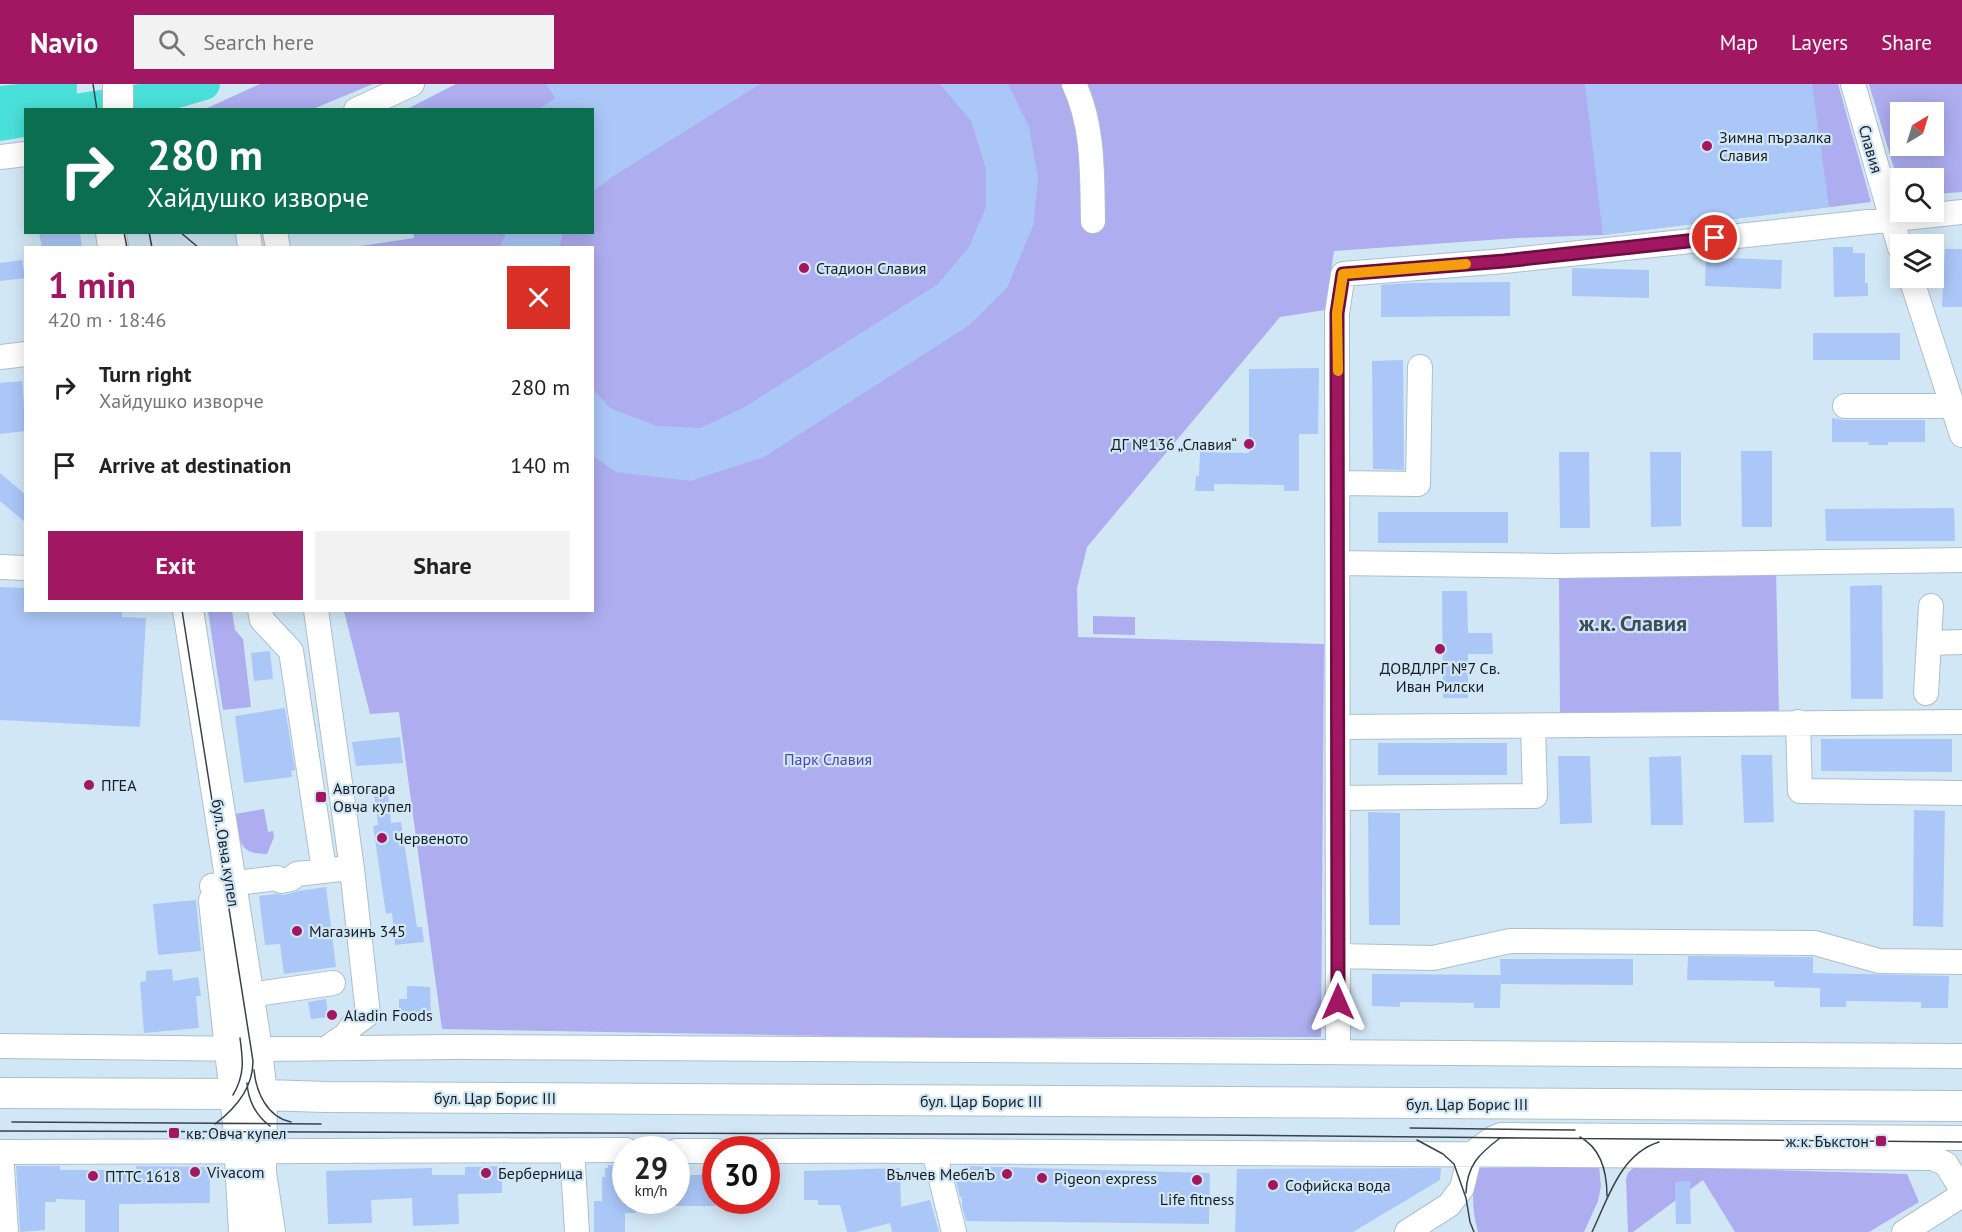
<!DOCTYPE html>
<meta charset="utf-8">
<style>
:root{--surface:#fff;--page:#f2f2f2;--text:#222;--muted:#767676;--accent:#a11761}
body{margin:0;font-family:"PT Sans",sans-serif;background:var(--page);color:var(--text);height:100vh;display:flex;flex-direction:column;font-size:22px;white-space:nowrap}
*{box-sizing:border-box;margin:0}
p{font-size:20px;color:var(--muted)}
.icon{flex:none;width:33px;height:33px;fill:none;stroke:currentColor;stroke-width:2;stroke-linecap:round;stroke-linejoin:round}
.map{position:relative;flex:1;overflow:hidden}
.panel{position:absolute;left:24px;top:162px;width:570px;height:366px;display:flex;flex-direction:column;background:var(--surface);border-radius:0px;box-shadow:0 3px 15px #0003}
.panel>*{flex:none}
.banner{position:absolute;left:24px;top:24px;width:570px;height:126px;border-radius:0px;box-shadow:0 3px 15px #0003;background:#0b6e4f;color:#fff;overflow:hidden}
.needle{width:39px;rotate:38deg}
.buttons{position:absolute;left:1890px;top:18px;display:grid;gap:12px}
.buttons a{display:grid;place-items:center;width:54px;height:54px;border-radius:0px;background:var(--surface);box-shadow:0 3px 15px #0003;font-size:30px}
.speed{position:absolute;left:612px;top:1052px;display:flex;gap:12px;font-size:30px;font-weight:700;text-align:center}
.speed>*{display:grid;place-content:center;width:78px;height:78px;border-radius:50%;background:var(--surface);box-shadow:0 3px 15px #0003;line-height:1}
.speed small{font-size:15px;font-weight:400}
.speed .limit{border:9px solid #d22;background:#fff;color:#111}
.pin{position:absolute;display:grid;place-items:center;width:51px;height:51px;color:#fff;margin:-26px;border:3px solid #fff;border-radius:50%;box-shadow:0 2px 6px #0007}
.me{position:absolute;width:66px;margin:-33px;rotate:0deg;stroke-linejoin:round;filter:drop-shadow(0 0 4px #0008)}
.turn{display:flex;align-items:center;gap:21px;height:126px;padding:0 24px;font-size:27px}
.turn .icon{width:78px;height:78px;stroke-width:2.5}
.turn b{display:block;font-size:42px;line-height:51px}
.round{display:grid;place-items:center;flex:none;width:63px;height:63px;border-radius:0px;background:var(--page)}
.overview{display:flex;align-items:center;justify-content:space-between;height:102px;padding:0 24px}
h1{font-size:36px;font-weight:800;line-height:45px;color:var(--accent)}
.button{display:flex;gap:12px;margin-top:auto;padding:12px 24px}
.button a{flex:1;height:69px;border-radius:0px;background:var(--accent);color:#fff;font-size:24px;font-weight:800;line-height:69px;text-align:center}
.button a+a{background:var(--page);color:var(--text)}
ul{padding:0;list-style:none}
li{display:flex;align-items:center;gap:18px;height:78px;padding:0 24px}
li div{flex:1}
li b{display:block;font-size:22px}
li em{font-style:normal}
header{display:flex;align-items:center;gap:36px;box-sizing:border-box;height:84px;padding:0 30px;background:var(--accent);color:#fff}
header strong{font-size:28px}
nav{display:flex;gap:33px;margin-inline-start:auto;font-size:21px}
.search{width:420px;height:54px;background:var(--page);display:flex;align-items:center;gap:15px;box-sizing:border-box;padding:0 21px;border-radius:0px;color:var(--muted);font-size:22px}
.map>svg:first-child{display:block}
.green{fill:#adadf0;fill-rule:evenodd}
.water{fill:#49e0d9}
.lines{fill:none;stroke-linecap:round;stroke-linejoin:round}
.river{stroke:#49e0d9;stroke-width:32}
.building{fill:#abc7f8}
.minor-casing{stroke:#abbfcd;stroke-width:26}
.major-casing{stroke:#abbfcd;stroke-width:32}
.minor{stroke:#fff;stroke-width:24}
.major{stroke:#fff;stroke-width:30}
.tram{stroke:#384349;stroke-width:1.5}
.route-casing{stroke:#690f3f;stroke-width:15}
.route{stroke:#a11761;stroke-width:10}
.slow{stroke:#f59e0b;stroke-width:10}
.poi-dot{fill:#a11761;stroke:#d2e7f6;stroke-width:2}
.labels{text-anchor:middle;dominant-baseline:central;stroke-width:4.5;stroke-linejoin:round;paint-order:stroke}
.poi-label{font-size:16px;fill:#161e23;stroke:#d2e7f6;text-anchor:start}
.street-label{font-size:16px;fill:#161e23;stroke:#d2e7f6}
.park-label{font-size:16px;fill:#5244a9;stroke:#d2e7f6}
.district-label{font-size:22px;font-weight:bold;fill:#3c4e59;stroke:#d2e7f6}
</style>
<header>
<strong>Navio</strong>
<div class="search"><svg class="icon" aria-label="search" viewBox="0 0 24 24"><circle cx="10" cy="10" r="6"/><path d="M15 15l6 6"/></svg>Search here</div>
<nav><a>Map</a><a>Layers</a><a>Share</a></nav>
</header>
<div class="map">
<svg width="1962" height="1148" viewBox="0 0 1962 1148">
<rect width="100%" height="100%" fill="#d2e7f6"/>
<path class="green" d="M260,0H373L313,25H205Z
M456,0H1838L1871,118L1603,151L1517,154L1334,167L1325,226L1280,233L1087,463L1077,504L1078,553L1324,560L1321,953H884L442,945L399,628L370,630L344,527L592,526V164L354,163L414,154L413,149L592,148V26L407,25Z
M1869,0H1962V108L1934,110V94H1900V105ZM1900,28H1934V62H1900Z
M1776,485L1779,633L1560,637L1559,489Z
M208,527H232L235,546L243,555L251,623L223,626Z
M1093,532L1135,533V551L1093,550Z
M264,725L268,748L273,747L274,753L267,770C237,771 239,753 235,730Z
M1599,1082L1601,1102L1598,1117L1584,1148H1478C1472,1126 1471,1106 1478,1084Z
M1635,1082L1907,1090L1919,1118L1869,1148H1735L1703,1096L1633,1148H1628L1626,1095L1628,1089Z"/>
<path class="water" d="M18,0H77L76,25L26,26L25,53L0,57V2Z"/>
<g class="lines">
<path class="river" d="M74,26L155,14L204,0"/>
</g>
<path class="building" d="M546,0H760L612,93L592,108V26H538L555,14Z
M940,0H1008L1029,43L1038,94L1033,142L1007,204L968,242L764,373L690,397L616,388L592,371V304L610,324L657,342L700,344L743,324L938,200L969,163L986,123V85L971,37Z
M1585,0H1812L1829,123L1603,151Z
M39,148H80L82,164H42Z
M506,148H563L559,164H500Z
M1833,163H1853V169H1865V199H1868V212L1834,213Z
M1945,165H1962V223H1942Z
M1706,173L1782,176L1781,205L1705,202Z
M22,176L25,194L0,197V179Z
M1572,184L1649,186V214L1572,212Z
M1510,198V232L1381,233V201L1410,199Z
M1813,249H1900V276H1813Z
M1403,276L1404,386L1373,385L1372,277Z
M1319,284L1318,350H1299V407H1284V401L1214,400V407H1195L1196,392H1199L1200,368L1249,369V285Z
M22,297L26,347L0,350V299Z
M1832,334L1845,336H1925V358H1888V361H1868L1869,358H1832Z
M1741,367H1772V443H1742Z
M1559,368H1589L1590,444H1560Z
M1650,368H1681V442L1651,443Z
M0,389L26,411V439L0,417Z
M1954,424L1955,457H1826L1825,425Z
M1378,428H1508V459H1378Z
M1882,501L1883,615H1851L1850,502Z
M0,503L26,504V526H122V533L146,534L140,643L0,636Z
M1442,507H1467L1468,549H1492L1493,570H1468V614H1443Z
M270,567L273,595L254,597L251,569Z
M285,624L295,686L291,687L292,693L244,699L235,632Z
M400,653L403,679L356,682L352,658Z
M1821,655H1952V688L1821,687Z
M1378,659H1507V691H1378Z
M1741,671H1772L1774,738L1744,739Z
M1558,672H1590L1592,739L1560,740Z
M1681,672L1683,741H1651L1649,673Z
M388,708L391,739L401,738L417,843H422L424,858L395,861L392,829L386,830L373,742L378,741L374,709Z
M1914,726L1945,727L1943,843L1913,842Z
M1368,728L1400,729V841H1369Z
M326,803L336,883L284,890L280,860L265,861L259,812L275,810L284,811L299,807Z
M196,816L201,867L158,871L153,820Z
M1688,872L1813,873V889L1949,892L1948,924H1921V918L1846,917V923H1820V904L1774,903V897L1687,896Z
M1500,875H1633V901L1501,900Z
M172,885L173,897L198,893L201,912H196L199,944L144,949L140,898L146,897V887Z
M1372,890L1501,891L1500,924H1474V919L1400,918V923L1372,922Z
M407,902L430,903L431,929H421V931H402V928H399V915H407Z
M326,915L328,933L311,935L308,918Z
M608,1081H626V1116H636V1129H625V1148H594V1117H602V1093H605V1084H608Z
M16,1082H60V1086H136V1082L210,1083V1119L119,1120V1148H85V1116L56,1115V1118H45V1146L20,1148Z
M502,1082V1109L458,1110L459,1140L413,1142L412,1114L371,1116L372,1139L328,1140L326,1087L432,1084V1091H465V1083Z
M965,1082L1210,1089L1209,1140L966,1137L962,1122V1113H960L955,1093Z
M900,1084L901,1123L930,1116L939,1148H892L890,1139L856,1148H847L840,1121H818V1116H804V1087Z
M1441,1084L1440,1096L1353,1148H1235L1237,1085Z
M676,1091H716V1122H676Z
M1690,1097L1691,1140H1676L1675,1098Z"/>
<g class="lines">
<defs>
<path id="minor" d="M1074,0C1094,42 1092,91 1093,137
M1853,0L1900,164
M356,26L412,0
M0,73L26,70
M248,148L250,164
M275,148L278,164
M1911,194L1962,351
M0,273L26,270
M1845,322H1954
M1338,399L1418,400L1420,283
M1338,479L1555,482L1962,476
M0,483L26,484
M260,526L262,536L291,567L324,786
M316,526L352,785L368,930L352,942L346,951L327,964
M1929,559L1962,558
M1926,609L1931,522
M1798,638L1800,707L1962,709
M1338,643L1962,638
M1338,714L1535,712L1533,642
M212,802L277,794L281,797L291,795L297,790L340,785
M1338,872L1433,874L1510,857L1815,859L1879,877L1962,878
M249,911L333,899
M0,962L257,965L458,963L1962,972
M1338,968L1337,229L1343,190L1504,177L1962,128
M572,1066L577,1148
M676,1067H716
M766,1067C1155,1066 1544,1071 1933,1074L1946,1080L1962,1106
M934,1067L954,1148
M0,1068L626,1066
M1,1068L6,1148
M1407,1148L1449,1121L1462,1104L1470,1071L1492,1055L1501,1051L1962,1054
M1904,1148L1962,1111"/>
<path id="major" d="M118,0V26
M111,148L113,164
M188,526L257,965L262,1011L261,1089L270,1148
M214,817L238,1040L244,1148
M0,1009L235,1010L325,1013L1962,1022"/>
</defs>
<use href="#minor" class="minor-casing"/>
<use href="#major" class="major-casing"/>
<use href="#minor" class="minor"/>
<use href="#major" class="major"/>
<path class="tram" d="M93,0L97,26
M124,148L127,164
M149,148L152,164
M180,148L199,164
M182,526L253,977C253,1004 235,1025 215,1040
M254,986C256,1008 267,1033 291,1038
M247,999C248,1016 256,1032 270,1042
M233,1011C245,991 243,976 240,954
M12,1038L321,1040
M1410,1044L1575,1046
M0,1047L1216,1051L1962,1058
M1580,1053C1602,1065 1607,1089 1607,1112
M1417,1056L1443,1070L1454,1080L1466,1114L1470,1138L1474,1148
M1466,1109C1467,1081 1479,1070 1500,1054
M1592,1148C1608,1115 1620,1070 1659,1058"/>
</g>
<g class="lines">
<defs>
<path id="route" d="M1338,918L1337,229L1343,190L1504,177L1715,154"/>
</defs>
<use href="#route" class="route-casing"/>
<use href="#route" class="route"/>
<path class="slow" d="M1338,287L1337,229L1343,190L1466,180"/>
</g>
<g class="poi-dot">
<circle cx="1707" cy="62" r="6"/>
<circle cx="804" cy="184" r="6"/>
<circle cx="1249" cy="360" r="6"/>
<circle cx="1440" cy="565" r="6"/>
<circle cx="89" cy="701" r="6"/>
<rect x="315" y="707" width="12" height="12" rx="3"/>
<circle cx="382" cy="754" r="6"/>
<circle cx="297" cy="847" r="6"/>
<circle cx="332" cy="931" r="6"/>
<rect x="168" y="1043" width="12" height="12" rx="3"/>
<rect x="1875" y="1051" width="12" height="12" rx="3"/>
<circle cx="195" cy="1088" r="6"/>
<circle cx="486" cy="1089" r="6"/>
<circle cx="1007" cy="1090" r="6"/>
<circle cx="93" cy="1092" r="6"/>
<circle cx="1042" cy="1094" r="6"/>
<circle cx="1197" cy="1096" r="6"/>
<circle cx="1273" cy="1101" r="6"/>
</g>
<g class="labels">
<g class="poi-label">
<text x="1719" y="53">Зимна пързалка<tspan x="1719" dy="18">Славия</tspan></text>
<text x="816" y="184">Стадион Славия</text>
<text x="1237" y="360" text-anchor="end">ДГ №136 „Славия“</text>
<text x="1440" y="584" text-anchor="middle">ДОВДЛРГ №7 Св.<tspan x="1440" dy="18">Иван Рилски</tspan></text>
<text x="101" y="701">ПГЕА</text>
<text x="333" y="704">Автогара<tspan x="333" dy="18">Овча купел</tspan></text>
<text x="394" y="754">Червеното</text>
<text x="309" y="847">Магазинъ 345</text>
<text x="344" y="931">Aladin Foods</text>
<text x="186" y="1049">кв. Овча купел</text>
<text x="1869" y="1057" text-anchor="end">ж.к. Бъкстон</text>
<text x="207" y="1088">Vivacom</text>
<text x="498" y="1089">Берберница</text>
<text x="995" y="1090" text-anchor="end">Вълчев МебелЪ</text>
<text x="105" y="1092">ПТТС 1618</text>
<text x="1054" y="1094">Pigeon express</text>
<text x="1285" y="1101">Софийска вода</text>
<text x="1197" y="1115" text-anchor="middle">Life fitness</text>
</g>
<g class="street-label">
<text transform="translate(1871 65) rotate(74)">Славия</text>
<text transform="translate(226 769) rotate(81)">бул. Овча купел</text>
<text x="495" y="1014">бул. Цар Борис III</text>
<text x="981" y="1017">бул. Цар Борис III</text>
<text x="1467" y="1020">бул. Цар Борис III</text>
</g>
<g class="park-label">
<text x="828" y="675">Парк Славия</text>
</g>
<g class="district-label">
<text x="1633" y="539">ж.к. Славия</text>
</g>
</g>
</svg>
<div class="buttons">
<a><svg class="needle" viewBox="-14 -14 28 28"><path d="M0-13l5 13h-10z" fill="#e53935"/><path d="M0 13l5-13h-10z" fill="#767676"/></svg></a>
<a><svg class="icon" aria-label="search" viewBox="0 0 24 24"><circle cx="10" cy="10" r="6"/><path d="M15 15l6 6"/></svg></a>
<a><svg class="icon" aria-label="layers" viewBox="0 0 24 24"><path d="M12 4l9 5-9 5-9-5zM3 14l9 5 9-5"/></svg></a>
</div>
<div class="speed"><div>29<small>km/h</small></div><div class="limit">30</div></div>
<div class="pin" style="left:1715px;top:154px;background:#d93025"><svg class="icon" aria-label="arrive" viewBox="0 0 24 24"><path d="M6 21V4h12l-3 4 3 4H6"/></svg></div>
<svg class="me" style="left:1338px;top:918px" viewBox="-20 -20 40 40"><path d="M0-17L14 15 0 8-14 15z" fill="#a11761" stroke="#fff" stroke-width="4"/></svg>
<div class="banner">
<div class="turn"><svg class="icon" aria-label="right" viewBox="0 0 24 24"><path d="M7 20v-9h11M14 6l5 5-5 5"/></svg><div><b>280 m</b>Хайдушко изворче</div></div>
</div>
<section class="panel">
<div class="overview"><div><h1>1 min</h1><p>420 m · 18:46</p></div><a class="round" style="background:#d93025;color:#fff"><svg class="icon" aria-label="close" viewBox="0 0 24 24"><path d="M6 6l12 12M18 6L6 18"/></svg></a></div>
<ul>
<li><svg class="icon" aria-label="right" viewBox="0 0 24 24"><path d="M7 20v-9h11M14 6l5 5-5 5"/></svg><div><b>Turn right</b><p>Хайдушко изворче</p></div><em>280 m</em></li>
<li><svg class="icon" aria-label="arrive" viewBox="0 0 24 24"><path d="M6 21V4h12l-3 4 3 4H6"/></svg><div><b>Arrive at destination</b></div><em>140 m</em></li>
</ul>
<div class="button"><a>Exit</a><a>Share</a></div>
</section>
</div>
